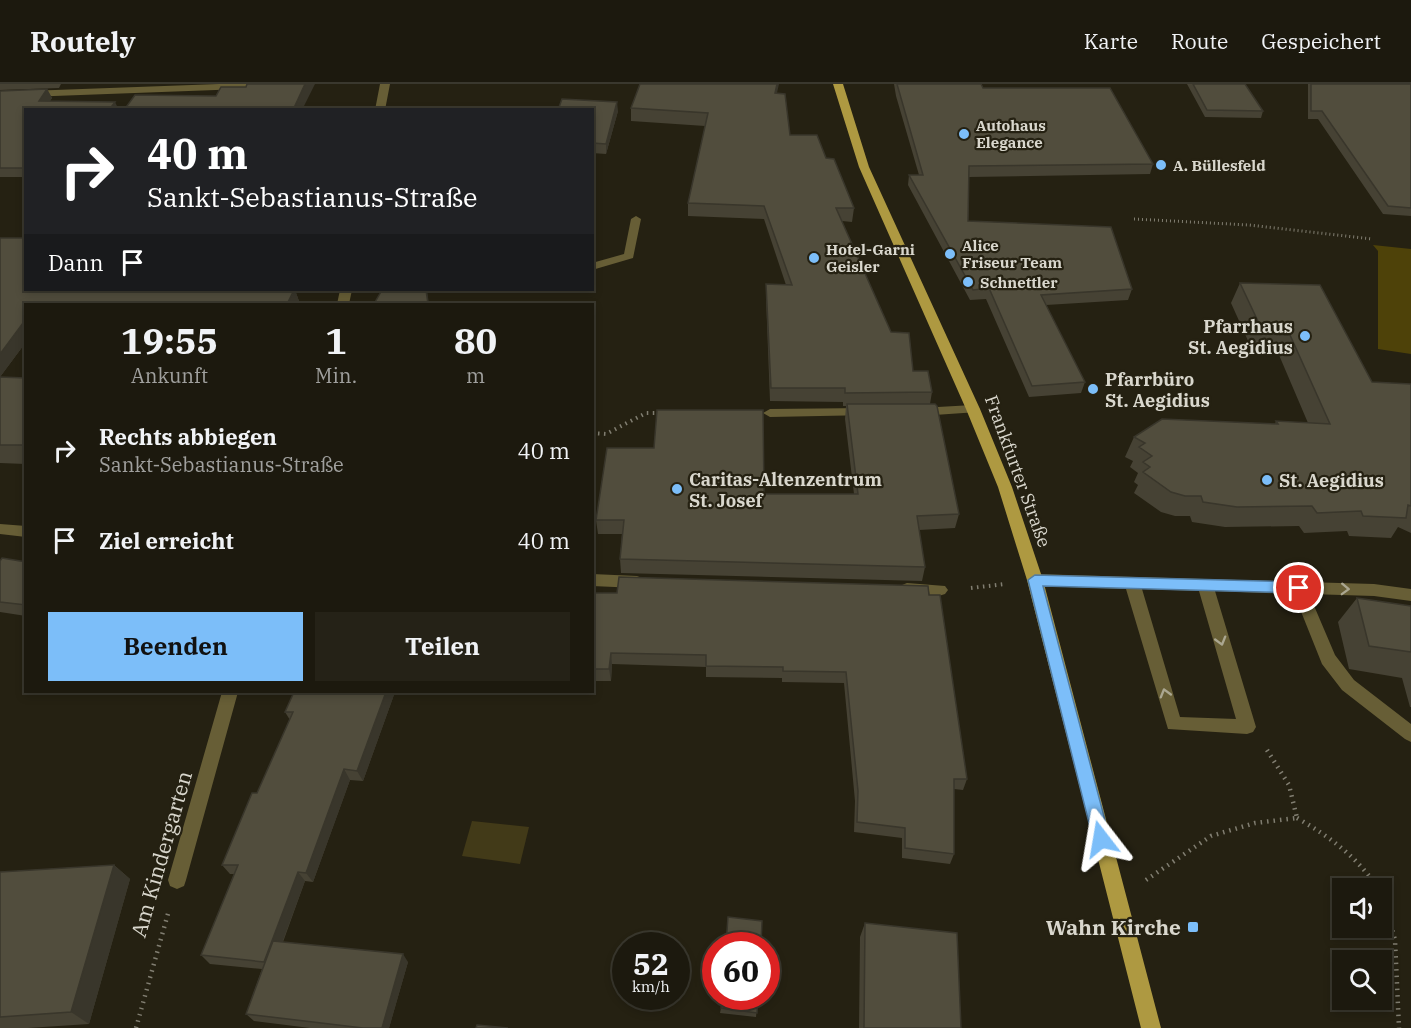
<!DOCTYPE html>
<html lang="de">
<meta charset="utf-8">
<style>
:root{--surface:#1c190e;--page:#252217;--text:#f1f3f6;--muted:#a0a09e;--line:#3a382e;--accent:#7cbef9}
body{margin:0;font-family:"IBM Plex Serif",serif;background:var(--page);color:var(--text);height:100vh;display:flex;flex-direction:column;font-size:22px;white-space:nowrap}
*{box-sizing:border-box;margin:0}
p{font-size:20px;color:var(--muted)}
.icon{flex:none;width:33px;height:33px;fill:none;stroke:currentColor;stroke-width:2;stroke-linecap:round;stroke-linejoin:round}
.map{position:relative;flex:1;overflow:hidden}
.details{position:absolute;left:24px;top:219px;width:570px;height:390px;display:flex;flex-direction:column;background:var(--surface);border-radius:0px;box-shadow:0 3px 9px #0003,0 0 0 2px var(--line)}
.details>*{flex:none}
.top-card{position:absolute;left:24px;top:24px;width:570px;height:183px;border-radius:0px;box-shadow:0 3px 9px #0003,0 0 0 2px var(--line);background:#202124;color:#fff;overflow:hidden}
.controls{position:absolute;left:1332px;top:794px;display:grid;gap:12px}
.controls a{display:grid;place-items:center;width:60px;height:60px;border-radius:0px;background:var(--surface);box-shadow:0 3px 9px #0003,0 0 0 2px var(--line);font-size:30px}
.speed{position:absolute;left:612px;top:848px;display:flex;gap:12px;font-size:30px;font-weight:700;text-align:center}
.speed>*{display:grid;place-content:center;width:78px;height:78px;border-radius:50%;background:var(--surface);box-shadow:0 3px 9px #0003,0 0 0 2px var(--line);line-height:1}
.speed small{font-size:15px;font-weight:400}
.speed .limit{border:9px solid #d22;background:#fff;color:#111}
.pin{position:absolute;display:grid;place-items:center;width:51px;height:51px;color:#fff;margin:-26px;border:3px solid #fff;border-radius:50%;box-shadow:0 2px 6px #0007}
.me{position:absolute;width:66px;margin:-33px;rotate:346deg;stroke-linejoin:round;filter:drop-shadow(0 0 4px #0008)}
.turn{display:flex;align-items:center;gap:21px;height:126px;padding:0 24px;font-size:27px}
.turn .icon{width:78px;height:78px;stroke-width:2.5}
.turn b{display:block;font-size:42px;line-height:51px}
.then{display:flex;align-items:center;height:57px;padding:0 24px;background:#0003;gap:12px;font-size:22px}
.eta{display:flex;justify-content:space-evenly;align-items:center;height:102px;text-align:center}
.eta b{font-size:36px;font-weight:800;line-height:42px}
.primary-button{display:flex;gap:12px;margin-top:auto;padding:12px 24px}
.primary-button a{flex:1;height:69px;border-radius:0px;background:var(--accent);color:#111;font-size:24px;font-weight:800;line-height:69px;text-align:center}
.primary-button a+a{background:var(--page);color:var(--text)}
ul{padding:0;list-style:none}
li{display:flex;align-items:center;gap:18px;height:90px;padding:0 24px}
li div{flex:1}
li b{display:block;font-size:22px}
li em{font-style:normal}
header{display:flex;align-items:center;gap:36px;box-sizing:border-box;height:84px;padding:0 30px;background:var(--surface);border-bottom:2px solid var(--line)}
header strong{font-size:28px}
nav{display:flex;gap:33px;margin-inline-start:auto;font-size:21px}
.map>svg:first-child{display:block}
.green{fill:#4e4209}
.water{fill:#423a18}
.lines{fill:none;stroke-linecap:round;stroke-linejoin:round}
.path-far2{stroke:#817e71;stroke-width:3;stroke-dasharray:1 3;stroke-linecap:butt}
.path-far1{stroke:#817e71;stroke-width:4;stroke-dasharray:1.5 4.5;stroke-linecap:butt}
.path{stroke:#817e71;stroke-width:4.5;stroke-dasharray:1.5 5;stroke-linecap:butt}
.minor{fill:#675e36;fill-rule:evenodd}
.major{fill:#ae9941;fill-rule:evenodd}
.wall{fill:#464234}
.shaded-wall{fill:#39362b}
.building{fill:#514d3d;stroke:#39362b;stroke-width:1.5}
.oneway{stroke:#aba791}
.route{fill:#7cbef9;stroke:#517ca2;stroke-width:1.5}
.poi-dot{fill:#7cbef9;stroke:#252112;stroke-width:2}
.labels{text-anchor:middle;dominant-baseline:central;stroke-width:4.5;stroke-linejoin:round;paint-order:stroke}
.far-poi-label{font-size:15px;font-weight:bold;fill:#d9d7cd;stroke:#252112;text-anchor:start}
.poi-label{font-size:18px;font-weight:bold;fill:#d9d7cd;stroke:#252112;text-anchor:start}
.street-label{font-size:18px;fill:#d9d7cd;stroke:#252112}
.near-street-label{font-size:21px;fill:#d9d7cd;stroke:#252112}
.near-poi-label{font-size:21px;font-weight:bold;fill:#d9d7cd;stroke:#252112;text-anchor:end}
</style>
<header>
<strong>Routely</strong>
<nav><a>Karte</a><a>Route</a><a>Gespeichert</a></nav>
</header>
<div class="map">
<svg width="1411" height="944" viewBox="0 0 1411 944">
<rect width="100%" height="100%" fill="#252112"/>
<path class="green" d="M1373,161L1411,165V270L1378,265V167Z"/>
<path class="water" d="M472,737L529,743L520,780L462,772Z"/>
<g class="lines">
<path class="path-far2" d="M1134,135L1249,141L1372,155"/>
<path class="path-far1" d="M592,349L606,350L646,329H662
M971,504L1005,500"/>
<path class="path" d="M1297,734C1330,753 1356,772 1378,804
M1146,796L1211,752L1255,739L1297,734L1289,701L1267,666
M1382,809L1395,856L1399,944
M136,944L169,826"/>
<path class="minor" d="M219,0H299L294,3L0,14V8Z
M380,0H390L385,26H375Z
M636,132L641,135L633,174L592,186V179L624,170L631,135Z
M340,206H352L349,220H337Z
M973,321L980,325L978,328L920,332L913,328L920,324Z
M866,324L871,325L873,328L871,331L770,333L763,329L770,325Z
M0,440L26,442V453L0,450Z
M592,490L637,492L642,494L645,498L642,502L637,504L592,502Z
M1035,490L1374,500L1411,505V517L1374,512L1309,510L1335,571L1354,596L1411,640V658L1405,655L1342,606L1322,580L1294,510L1215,507L1256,643L1253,648L1247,650L1168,645L1126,505L1035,502L1030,500L1027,496L1030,492ZM1142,505L1199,507L1236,635L1180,633Z
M907,499L945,502L948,506L945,510C934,514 913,513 902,509L899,505L902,501Z
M222,608H238L186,796L184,802L177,805L170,802L168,796Z"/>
<path class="major" d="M833,0H843L869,83L980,325L1012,403L1043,496L1161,944H1141L1027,496L998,403L966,325L859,83Z"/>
</g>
<path class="wall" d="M0,0H61L59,4L0,6Z
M894,0H981L983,4L1153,80L1150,90L969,93L968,137L1132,205L1128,216L1046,221L1085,298L1081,309L1029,313L986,215L970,216L908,101L909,91H919L896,12Z
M1187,0H1245L1263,27L1261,34L1205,33Z
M1308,0H1411V132L1383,130L1318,35H1308Z
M47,5L52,14L50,17L26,26V93H0V7Z
M777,9L790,51L826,74L854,124L852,138L842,137L891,248L913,287L932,308L930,320L959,430L955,444L919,446L925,483L922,497L621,489L620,475L622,450H598L596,436L764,410H854L845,335L846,322H843V318L770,317L766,214V200L786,201L764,135L688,132V119L705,42L631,37V24Z
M592,26L618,27L606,70L592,69Z
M0,154L26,206H295L299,217L297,220H26V258L0,293L26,294V380L0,379Z
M1240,199L1372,298L1411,300V449L1398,443L1391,454L1349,452L1347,447L1304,449L1299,442L1225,443L1192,438L1190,432H1175L1161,428L1134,409L1138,401L1134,398L1138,389L1130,383L1133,377L1125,373L1134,353L1275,340L1276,337L1308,339L1279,271L1254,270L1231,219Z
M0,477L26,478V532L0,528Z
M928,502L967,695L963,706L954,705V770L950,780L902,774V754L854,748L855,717L844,599L782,598V594L706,593V583L612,580L611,597H592V509H617Z
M1357,514L1411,522V623H1410L1402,594L1349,585L1338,538Z
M395,608L363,697L350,696L313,798L305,797L283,858L408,878L389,944H310L254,937L246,930L262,885L210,880L201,871L234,790H230L222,781L257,709L290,636L285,628Z
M114,781L130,795L89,940L28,944H0V788Z
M865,839L961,944H859L860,853Z
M758,912L756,933L720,929L721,924Z"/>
<path class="shaded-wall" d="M305,0H315L302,26H293Z
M777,0H779L774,22L775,9Z
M47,5L52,14L44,26L39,17Z
M115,18L119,26H109Z
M617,18L618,27L606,70V60Z
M295,206L299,217L297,220H287Z
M426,206H427L429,220H428Z
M26,235V258L0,293V270Z
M611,569L612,580L611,597L609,585Z
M386,608H395L363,697L357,687Z
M344,685L350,696L313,798L306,789Z
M114,781L130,795L89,940L71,928Z
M298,788L305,797L272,886L264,878Z
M403,870L408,878L389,944H382Z"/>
<path class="building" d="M247,0H305L293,26H124L135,11L216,12L221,3H246Z
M640,0H777L775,9L785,10L790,51H817L826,74L834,75L854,124H836L891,248L909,249L913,287H928L932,308L845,309V304H771L766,200L792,201L764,122L688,119L708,29L631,24Z
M897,0H981L983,4H1110L1153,80L969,82L968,137L1111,143L1132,205L1041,211L1085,298L1032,302L989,204L973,206L909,91H923Z
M1193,0H1245L1263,27L1207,26Z
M1311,0H1411V124L1388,122L1322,27H1311Z
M47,5L39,17L115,18L109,26H26V84H0V7Z
M562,15L617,18L606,60L592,59V26H558Z
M0,154H26V206H294L287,220H26V235L0,270Z
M1240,199L1320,201L1372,298L1411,300V422L1408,421L1406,434L1363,432L1361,427L1317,429L1312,422L1237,423L1203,418L1201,412H1185L1171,408L1143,388L1150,383L1143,378L1152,372L1139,363L1145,359L1134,353L1162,335L1278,340L1276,337L1330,340L1290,251L1264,250Z
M382,206H426L428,220H374Z
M0,293L26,294V361H0Z
M847,320H935L937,322L959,430L917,432L925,483L620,475L624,436H596L607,364H654L657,326H763L764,410H858Z
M2,474L26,478V521L0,518V477Z
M619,493L928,502L929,511H940L967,695H954V770L905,764V744L857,738L858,707L846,588L783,587V583L706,582V571L611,569L609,585H592V509H617Z
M1357,514L1411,522V568L1369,562Z
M294,608H386L357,687L344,685L306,789L298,788L264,878L201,871L238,781H222L252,709H257L293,628H285Z
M114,781L71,928L0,933V788Z
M728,833L762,837L761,861H726Z
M865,839L957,849L961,944H864Z
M273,857L403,870L382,944H363L246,930Z
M722,912H758L757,929L721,924Z
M477,941L508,944H476Z"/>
<defs><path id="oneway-chevron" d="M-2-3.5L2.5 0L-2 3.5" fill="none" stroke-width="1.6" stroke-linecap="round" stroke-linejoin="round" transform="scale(1.5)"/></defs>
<g class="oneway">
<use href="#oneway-chevron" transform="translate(1345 505) rotate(2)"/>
<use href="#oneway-chevron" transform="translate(1221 557) rotate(74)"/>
<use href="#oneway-chevron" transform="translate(1165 609) rotate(-106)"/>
</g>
<path class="route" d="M1035,491L1299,498L1306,504L1299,509L1043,502L1110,755L1107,761L1101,763L1096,761L1093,755L1028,496Z"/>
<g class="poi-dot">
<circle cx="964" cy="50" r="6"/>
<circle cx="1161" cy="81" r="6"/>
<circle cx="950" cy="170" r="6"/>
<circle cx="814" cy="174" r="6"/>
<circle cx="968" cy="198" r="6"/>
<circle cx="1305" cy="252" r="6"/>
<circle cx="1093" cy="305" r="6"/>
<circle cx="1267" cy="396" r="6"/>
<circle cx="677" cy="405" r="6"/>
<rect x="1187" y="837" width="12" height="12" rx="3"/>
</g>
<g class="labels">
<g class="far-poi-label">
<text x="976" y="41">Autohaus<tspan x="976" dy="17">Elegance</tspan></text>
<text x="1173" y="81">A. Büllesfeld</text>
<text x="962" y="161">Alice<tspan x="962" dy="17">Friseur Team</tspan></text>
<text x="826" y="165">Hotel-Garni<tspan x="826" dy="17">Geisler</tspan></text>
<text x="980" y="198">Schnettler</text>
</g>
<g class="poi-label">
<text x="1293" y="242" text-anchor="end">Pfarrhaus<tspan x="1293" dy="21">St. Aegidius</tspan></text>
<text x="1105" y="295">Pfarrbüro<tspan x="1105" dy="21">St. Aegidius</tspan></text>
<text x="689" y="395">Caritas-Altenzentrum<tspan x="689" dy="21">St. Josef</tspan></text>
<text x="1279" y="396">St. Aegidius</text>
</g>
<g class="street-label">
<text transform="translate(1018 387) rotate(70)">Frankfurter Straße</text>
</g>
<g class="near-street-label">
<text transform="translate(161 770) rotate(-74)">Am Kindergarten</text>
</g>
<g class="near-poi-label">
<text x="1181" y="843">Wahn Kirche</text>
</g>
</g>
</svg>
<div class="controls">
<a><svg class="icon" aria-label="sound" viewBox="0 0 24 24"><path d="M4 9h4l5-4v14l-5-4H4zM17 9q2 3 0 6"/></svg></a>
<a><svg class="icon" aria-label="search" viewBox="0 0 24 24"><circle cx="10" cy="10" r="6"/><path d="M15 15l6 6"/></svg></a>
</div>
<div class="speed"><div>52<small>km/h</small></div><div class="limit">60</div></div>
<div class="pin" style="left:1299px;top:504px;background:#d93025"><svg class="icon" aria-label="arrive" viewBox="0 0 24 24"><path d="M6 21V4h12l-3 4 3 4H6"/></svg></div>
<svg class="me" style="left:1101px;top:755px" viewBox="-20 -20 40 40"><path d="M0-17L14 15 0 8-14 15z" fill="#7cbef9" stroke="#fff" stroke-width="4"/></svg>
<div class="top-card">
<div class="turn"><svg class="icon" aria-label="right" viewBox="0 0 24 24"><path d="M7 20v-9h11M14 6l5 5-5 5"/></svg><div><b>40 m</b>Sankt-Sebastianus-Straße</div></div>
<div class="then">Dann<svg class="icon" aria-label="arrive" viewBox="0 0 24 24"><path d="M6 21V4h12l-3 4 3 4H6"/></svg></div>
</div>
<section class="details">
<div class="eta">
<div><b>19:55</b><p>Ankunft</p></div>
<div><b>1</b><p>Min.</p></div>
<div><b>80</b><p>m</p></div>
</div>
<ul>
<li><svg class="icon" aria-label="right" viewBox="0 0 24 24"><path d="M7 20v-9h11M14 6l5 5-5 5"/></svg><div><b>Rechts abbiegen</b><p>Sankt-Sebastianus-Straße</p></div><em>40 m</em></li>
<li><svg class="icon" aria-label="arrive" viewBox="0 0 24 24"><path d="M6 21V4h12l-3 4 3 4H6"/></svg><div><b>Ziel erreicht</b></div><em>40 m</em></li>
</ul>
<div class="primary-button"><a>Beenden</a><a>Teilen</a></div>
</section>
</div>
